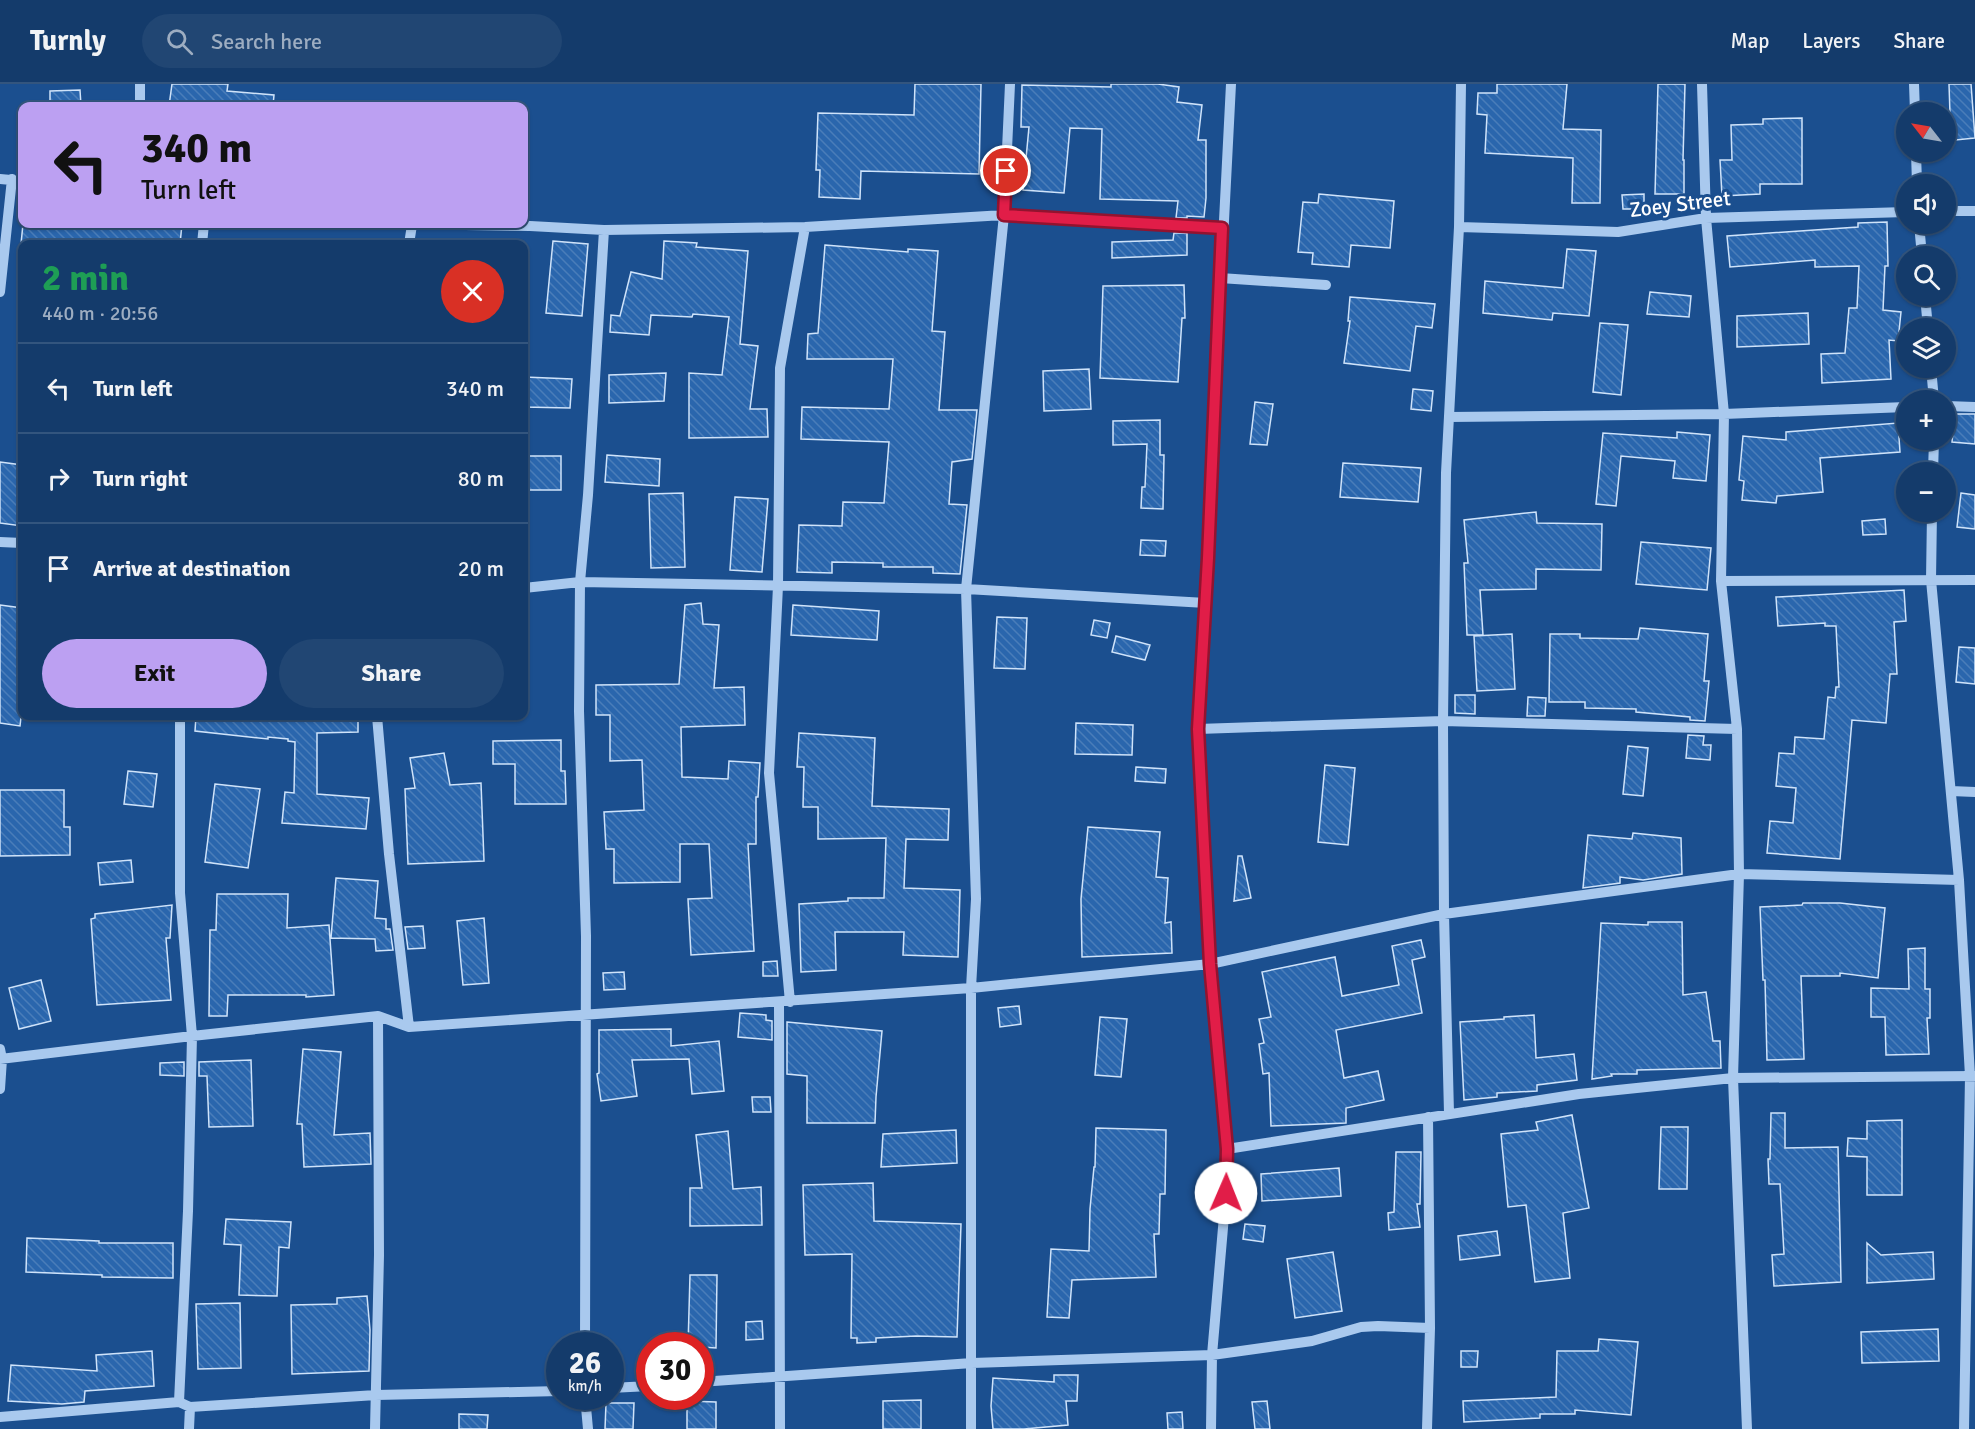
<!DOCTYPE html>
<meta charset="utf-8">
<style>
:root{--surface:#143b6b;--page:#214673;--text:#f1f3f6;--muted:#9dadc1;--line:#33557e;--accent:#bca0f2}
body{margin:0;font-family:Signika,sans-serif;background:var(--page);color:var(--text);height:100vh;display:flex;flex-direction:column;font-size:22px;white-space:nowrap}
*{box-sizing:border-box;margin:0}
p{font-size:20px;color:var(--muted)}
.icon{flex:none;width:33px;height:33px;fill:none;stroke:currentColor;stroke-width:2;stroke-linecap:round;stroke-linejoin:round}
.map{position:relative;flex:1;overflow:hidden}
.panel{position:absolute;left:18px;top:156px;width:510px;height:480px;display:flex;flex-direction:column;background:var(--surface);border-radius:12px;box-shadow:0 2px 4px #0004,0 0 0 2px var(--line)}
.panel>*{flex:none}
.guide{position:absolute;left:18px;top:18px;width:510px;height:126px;border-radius:12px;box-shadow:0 2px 4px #0004,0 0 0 2px var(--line);background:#bca0f2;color:#111;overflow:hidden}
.needle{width:39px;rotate:301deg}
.tools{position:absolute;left:1896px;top:18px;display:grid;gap:12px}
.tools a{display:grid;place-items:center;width:60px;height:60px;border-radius:50%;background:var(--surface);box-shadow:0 2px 4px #0004,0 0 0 2px var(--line);font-size:30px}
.speed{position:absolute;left:546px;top:1248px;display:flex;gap:12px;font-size:30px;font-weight:700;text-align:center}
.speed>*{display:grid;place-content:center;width:78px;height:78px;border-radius:50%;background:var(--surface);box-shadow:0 2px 4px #0004,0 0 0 2px var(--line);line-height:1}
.speed small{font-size:15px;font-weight:400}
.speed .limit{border:9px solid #d22;background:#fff;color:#111}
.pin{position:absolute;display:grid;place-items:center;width:51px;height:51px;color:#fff;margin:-26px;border:3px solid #fff;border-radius:50%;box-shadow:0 2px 6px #0007}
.me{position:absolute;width:66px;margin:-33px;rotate:1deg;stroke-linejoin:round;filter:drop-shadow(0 0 4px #0008)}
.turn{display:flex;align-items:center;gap:21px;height:126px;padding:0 24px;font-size:27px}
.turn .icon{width:78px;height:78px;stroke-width:2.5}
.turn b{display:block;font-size:42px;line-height:51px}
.round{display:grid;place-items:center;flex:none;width:63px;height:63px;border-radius:32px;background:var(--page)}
.head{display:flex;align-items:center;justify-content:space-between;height:102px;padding:0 24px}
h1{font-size:36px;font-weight:700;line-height:45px;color:#1e9e55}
.action{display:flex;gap:12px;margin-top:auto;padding:12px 24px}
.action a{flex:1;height:69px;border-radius:36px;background:var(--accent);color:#111;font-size:24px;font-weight:700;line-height:69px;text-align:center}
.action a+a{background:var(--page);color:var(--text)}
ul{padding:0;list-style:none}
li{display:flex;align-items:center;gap:18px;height:90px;padding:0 24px;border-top:2px solid var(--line)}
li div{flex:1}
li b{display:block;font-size:22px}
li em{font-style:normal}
header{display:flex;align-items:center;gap:36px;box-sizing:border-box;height:84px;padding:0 30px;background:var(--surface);border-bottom:2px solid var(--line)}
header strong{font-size:28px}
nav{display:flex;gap:33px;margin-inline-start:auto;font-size:21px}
.search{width:420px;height:54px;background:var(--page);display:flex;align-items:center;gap:15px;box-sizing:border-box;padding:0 21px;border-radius:33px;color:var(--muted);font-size:22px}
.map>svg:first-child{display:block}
.building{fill:url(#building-back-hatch);stroke:#cfe3fa;stroke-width:1.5}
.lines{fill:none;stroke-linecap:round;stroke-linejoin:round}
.minor{stroke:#a9c9ee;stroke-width:10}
.route-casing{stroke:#92132f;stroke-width:15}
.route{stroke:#e11d48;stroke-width:10}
.labels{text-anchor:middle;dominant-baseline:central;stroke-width:6;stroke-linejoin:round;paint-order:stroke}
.street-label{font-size:21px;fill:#fff;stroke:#1b4f8f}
</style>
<header>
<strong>Turnly</strong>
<div class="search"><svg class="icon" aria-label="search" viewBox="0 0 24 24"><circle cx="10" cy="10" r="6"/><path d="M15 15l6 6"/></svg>Search here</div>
<nav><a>Map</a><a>Layers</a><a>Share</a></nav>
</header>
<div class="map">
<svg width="1975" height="1345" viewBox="0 0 1975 1345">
<defs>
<pattern id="building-back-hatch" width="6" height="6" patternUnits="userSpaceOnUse" patternTransform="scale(1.5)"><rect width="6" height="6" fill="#2a66ad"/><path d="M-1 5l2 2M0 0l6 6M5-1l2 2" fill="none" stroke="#4a7db9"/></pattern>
</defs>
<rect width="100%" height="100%" fill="#1b4f8f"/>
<path class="building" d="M172,0H228L227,7L274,11L273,22H169Z
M915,0H981L979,90L861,87L860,115L819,113L820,86H816L818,29L914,31Z
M1111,0H1158L1179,3L1177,18L1202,21L1198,56H1206V114L1204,133L1187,132V134H1176L1178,117L1100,115L1102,45L1070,44L1064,109L1023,106L1029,43H1021L1022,1L1111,3Z
M1497,0H1567L1563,45L1601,46L1600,119H1572L1573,74L1485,69L1487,31L1477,30L1478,9H1497Z
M1658,0H1685L1683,76H1684V110H1655Z
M1949,0H1971L1975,54L1946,57V30H1950Z
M80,6L81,22H50V7Z
M1802,34V100H1760V110L1722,112L1720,76H1732L1731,41L1763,40V35Z
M1319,110L1394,117L1390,164L1351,161L1349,183L1312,180L1313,169L1298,168L1303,118L1318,119Z
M1644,110V125H1623L1622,111Z
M1887,138L1888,182H1885L1883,226L1901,228L1898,257L1889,256L1891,295L1822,299L1821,270L1845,269L1849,224H1857L1859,182L1815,183V176L1730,183L1727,152L1858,143V139Z
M23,140H182L180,160H21Z
M1174,149H1187V171L1112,174V158L1173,156Z
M553,157L588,160L582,232L546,229Z
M664,157L697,159L696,163L748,167L740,260L758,262L750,325H767L768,353L689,354V289L722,291L729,233L693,230L692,233L651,231L649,251L610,248L611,231L620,232L631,188L662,195Z
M825,161L908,168V165L938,167L932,247L945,248L939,326H977L972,375L952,378L949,420L967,421L960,490L933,489V483H883V479L832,478V489L797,488L799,441L842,442L843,418L884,419L889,358L801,355L802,323L889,325L893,275H807L808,250L818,249Z
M1567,165L1596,167L1589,232L1553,229L1552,236L1483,229L1485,197L1563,204Z
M1184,201L1185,234H1182L1178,298L1100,294L1103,202Z
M1650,208L1691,212L1689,233L1647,230Z
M1350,213L1435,220L1432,244L1416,242L1410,287L1344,279L1350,237H1348Z
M1808,229L1809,260L1737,263V232Z
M1600,239L1628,241L1621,311L1593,308Z
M1089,285L1091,325L1044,327L1043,287Z
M666,289L664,317L609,319V291Z
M524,293L572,295L570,324L524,323Z
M1413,305L1433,307L1431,327L1411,325Z
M1255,318L1273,320L1267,361L1250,360Z
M1955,330H1975V360L1952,358Z
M1160,336V371H1164L1163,425L1141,424L1142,403H1145L1147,360L1113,361V337Z
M1898,339L1900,368L1820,374L1823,408L1777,412L1776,419L1742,416L1744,397L1739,396L1743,352L1786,356V348Z
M1677,348L1710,351L1706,397L1673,394L1675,377L1621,372L1616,422L1596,420L1603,349L1677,354Z
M607,371L660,375L659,402L605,398Z
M524,372H561V406H524Z
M0,378L22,381V442L0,439Z
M1343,379L1421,384L1418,418L1340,413Z
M683,409L685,483L651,484L649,410Z
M1961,409L1975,411V445L1957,443Z
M735,413L768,415L762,488L730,486Z
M1536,428L1537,439L1602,440L1601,486L1536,485V505L1480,506L1483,551H1467L1464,479H1468L1464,436Z
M1885,435L1886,450L1863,451L1862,437Z
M1141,456L1166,457L1165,472L1140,471Z
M1641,458L1711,464L1707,506L1636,500Z
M1904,506L1906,537L1894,538L1897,590H1890L1886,639L1852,636L1840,775L1767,769L1770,737L1793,739L1796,704L1776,702L1779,669L1794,670L1795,653L1824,655L1828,613L1835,614L1836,603H1839L1836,542H1825V539L1778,542L1776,513Z
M701,519L703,540L719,541L714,604L744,603L745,641L681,643L682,693L728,695L729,677L760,679L758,713H756V760H748L754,867L691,871L688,815L712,814L709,760H680V798L614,799V765H606L604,728L644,726L642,676L610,677V631H596V601L679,600L685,521Z
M0,521L22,524V624L20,642L0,639Z
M793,521L879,527L877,556L791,551Z
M997,533L1027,534L1025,585L994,584Z
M1094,536L1110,539L1107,554L1091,551Z
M1640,544L1708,550L1704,597H1709L1705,637L1690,636V633L1636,628V625L1585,624V618H1549L1550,550H1580V554L1638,555Z
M1512,550L1515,605L1477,607L1474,552Z
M1116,552L1150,561L1145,576L1112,568Z
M1959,563L1975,564V600L1956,598Z
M1455,611H1475V630L1455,629Z
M1528,613L1546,614L1545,632H1527Z
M196,632H358V648L317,649V710L369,714L366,745L282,739L285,708L294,709L295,658L288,657V655L268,653V655L195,647Z
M1076,639L1133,641L1132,671L1075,670Z
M799,649L875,654L872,722L949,725L948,756L906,755L904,804L960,806L958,873L903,871L904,848H835L836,886L801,888L799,820L848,817V814H884L886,754L818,755V723H803L804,683H797Z
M1688,651L1704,652L1703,661H1711L1710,676L1686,674Z
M561,656V687H565L566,720H515V680H493V657Z
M1628,662L1648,664L1643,712L1623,710Z
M444,669L450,701L481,699L484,777L408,780L405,705L415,704L410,674Z
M1325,681L1355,684L1348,761L1318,758Z
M1136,683L1166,685L1165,699L1135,697Z
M128,687L157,690L153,723L124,720Z
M215,700L260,705L248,784L205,778Z
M0,706H64V743H70V771L0,772Z
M1088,743L1160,748L1156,793L1168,794L1165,839L1171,838L1172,869L1082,873L1081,815Z
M1633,749L1681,754L1682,790L1643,796L1620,793V799L1583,804L1588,751L1632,755Z
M1238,772H1242L1251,814L1234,817Z
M131,776L133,798L100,801L98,779Z
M336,794L378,797L375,834L386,835V845H390L393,866L376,867L375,855L331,854Z
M217,810H288L287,844L329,841L334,911L306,913V911H228L227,932H209L210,846H216Z
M1803,819H1840L1885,824L1878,894L1840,889V892H1801L1804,975L1767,976L1765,896H1763L1760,823L1802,821Z
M172,821L170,854H166L171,916L97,921L91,835L95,834V830Z
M484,834L489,899L463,901L457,837Z
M1648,838H1682L1683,911L1706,908L1713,957H1720L1721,984L1637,986V990H1611L1612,992L1592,995L1601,839L1648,841Z
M423,842L425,864L408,865L405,843Z
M1421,856L1425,873L1412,876L1422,929L1336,946L1344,994L1378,987L1384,1016L1346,1024V1039L1271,1042L1269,989L1263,990L1259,960L1264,959L1259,935L1271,933L1262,888L1335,873L1342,912L1399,901L1392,862Z
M1925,864V905H1930V934H1927L1929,970L1886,971L1885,933H1871V904L1909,905L1908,865Z
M777,877L778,892H763V878Z
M624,888L625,905L604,906L603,889Z
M41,896L51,937L19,945L9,904Z
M1019,922L1021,940L1000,943L998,924Z
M740,929L766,931V936L772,937V956L738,953Z
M1534,931L1536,974L1574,970L1577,996L1537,1001V1007L1497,1009V1013L1464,1016L1460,938L1504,935V933Z
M1100,933L1127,935L1121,993L1095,991Z
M787,938L882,947L876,1013L875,1039H807V992L787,990Z
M671,945V962L719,957L724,1007L692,1010L689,975L632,976L637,1012L601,1017L597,990L599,989V946Z
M303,965L341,968L334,1051L370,1049L371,1080L304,1083L302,1040H297Z
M251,976L253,1042L209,1043L207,992H199V978Z
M184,978V992L160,991V979Z
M752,1013H770L771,1028H753Z
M1771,1029H1785V1064L1838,1063L1841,1198L1774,1202L1772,1171L1784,1170L1780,1100H1769L1768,1075H1770Z
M1572,1031L1589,1124L1563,1129L1570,1194L1535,1198L1526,1121L1508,1123L1501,1050L1538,1046L1536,1038Z
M1902,1036V1111H1867V1073L1847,1072L1848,1054L1867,1055V1037Z
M1661,1043H1688L1687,1105H1659Z
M1096,1044L1166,1046L1165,1110H1160L1159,1150H1154L1156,1193L1072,1196L1069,1234L1047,1233L1051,1165L1089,1167L1090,1125L1094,1083H1095Z
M956,1046L957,1079L881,1083L883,1050Z
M728,1047L733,1105L761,1103L762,1141L690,1142V1104H702L696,1051Z
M1396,1068H1421L1420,1120H1417L1420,1143L1389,1146L1388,1129L1394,1128Z
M1339,1084L1341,1112L1262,1117L1261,1090Z
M873,1099L874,1137L961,1140L957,1253L916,1252L876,1254V1258L857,1259V1254H851L852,1170L805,1171L803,1101Z
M226,1135L291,1138L289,1164L279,1163L277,1212L239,1211L241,1161L224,1160Z
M1245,1140L1265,1142L1263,1158L1243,1155Z
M1497,1147L1500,1171L1460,1176L1458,1152Z
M27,1154L99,1157V1159H173V1194L102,1193V1191L26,1188Z
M1867,1159L1881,1171L1933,1168L1934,1195L1867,1199Z
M1333,1168L1342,1227L1295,1234L1287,1175Z
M690,1191H717L716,1264L688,1262Z
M367,1212L370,1246L369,1287L292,1290L291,1221L337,1220V1214Z
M240,1219L241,1284L198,1285L196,1220Z
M762,1237L763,1255L746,1256V1238Z
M1938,1245L1939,1277L1862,1279L1861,1248Z
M1599,1255L1638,1258L1631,1331L1575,1326V1330H1540V1334L1464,1338L1463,1317L1556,1313L1557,1267H1598Z
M152,1267L154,1302L85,1307L84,1318L62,1320L8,1317L11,1281L97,1287L96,1271Z
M1461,1267H1478L1477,1283H1461Z
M1054,1291H1078L1077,1317H1066L1068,1341L1024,1345H993L991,1322L993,1294L1054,1298Z
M921,1316V1345H883V1317Z
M687,1317L716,1318V1345H687Z
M1267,1317L1270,1345H1255L1252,1318Z
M606,1319H634L633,1345H605Z
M1182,1328L1183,1345H1168L1167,1329Z
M459,1330L488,1331L487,1345H459Z"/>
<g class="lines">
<path class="minor" d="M1010,0L1004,131L966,505L1206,519
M1702,0L1706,134L1724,330L1721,497L1737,645L1739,790L1733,994L1747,1345
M1914,0L1915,28
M140,22V0
M1916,68L1917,100
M0,95L22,97
M1946,127H1975
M405,140L530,142L604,146L805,143L1004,131L1222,144
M1919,140L1922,172
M1459,143L1618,148L1706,134L1906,128
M202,160L204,140
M409,160L412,141
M1220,194L1326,201
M0,208L12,95
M1925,212L1928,244
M1931,284L1934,316
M1946,322L1975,323
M1449,333L1724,330L1906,323
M1933,388L1934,356
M1932,428L1931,496L1959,796L1970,992L1964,1345
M0,458L22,459
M1721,497L1975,496
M524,504L580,498L966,505L976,815L971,904V1345
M377,632L389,770L409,943
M1198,645L1443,637L1737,645
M1951,707L1975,708
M790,918L769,689L778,502L780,284L805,143
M779,919L780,1345
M0,965L2,975L0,1005
M0,975L192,952L378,932L409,943L971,904L1210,880L1444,830L1739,790L1959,796
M1449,1029L1444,830L1443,637L1446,389L1459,143L1461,0
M1227,1065L1579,1010L1733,994L1975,992
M585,1262L586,852L579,627L580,498L588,411L604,146
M700,1298L972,1279L1212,1271L1312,1257L1361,1243L1378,1242L1430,1244
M610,1304L650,1302
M585,1312L588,1345
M179,1318L188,1127L192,952L180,809V632
M0,1333L179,1318L190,1323L376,1311L560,1307
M189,1345L190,1323
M375,1345L379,1171L378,932
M1211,1345L1212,1271L1226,1109L1227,1065L1210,880L1198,645L1231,0
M1427,1345L1430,1244L1428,1033"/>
</g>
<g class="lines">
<defs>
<path id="route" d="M1006,87L1004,131L1222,144L1208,474L1198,645L1210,880L1227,1065L1226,1109"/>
</defs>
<use href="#route" class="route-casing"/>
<use href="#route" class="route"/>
</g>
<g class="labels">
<g class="street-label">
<text transform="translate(1680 120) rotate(-7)">Zoey Street</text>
</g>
</g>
</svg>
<div class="tools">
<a><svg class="needle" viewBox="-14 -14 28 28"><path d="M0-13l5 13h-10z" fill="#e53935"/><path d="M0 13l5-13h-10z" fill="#9dadc1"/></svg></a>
<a><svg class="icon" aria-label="sound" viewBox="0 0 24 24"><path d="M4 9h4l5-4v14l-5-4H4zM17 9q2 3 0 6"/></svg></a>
<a><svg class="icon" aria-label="search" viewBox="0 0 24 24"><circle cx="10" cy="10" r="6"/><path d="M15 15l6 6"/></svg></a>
<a><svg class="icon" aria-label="layers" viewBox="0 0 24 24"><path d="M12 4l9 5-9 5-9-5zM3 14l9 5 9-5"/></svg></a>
<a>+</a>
<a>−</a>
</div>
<div class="speed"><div>26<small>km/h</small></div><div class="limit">30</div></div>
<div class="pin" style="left:1006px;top:87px;background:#d93025"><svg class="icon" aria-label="arrive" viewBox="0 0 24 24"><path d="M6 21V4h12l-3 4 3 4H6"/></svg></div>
<svg class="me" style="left:1226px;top:1109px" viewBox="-20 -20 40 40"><circle r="19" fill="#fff"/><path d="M0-13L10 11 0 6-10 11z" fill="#e11d48"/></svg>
<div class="guide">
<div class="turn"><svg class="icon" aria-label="left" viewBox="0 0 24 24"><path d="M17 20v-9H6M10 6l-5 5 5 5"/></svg><div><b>340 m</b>Turn left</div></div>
</div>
<section class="panel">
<div class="head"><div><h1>2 min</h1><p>440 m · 20:56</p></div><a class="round" style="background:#d93025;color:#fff"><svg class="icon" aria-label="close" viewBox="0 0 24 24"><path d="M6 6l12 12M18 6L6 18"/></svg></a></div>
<ul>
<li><svg class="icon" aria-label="left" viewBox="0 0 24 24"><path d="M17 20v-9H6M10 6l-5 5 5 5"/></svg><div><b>Turn left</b></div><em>340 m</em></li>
<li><svg class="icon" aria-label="right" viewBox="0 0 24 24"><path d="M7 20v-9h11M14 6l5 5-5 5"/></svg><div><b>Turn right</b></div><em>80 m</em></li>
<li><svg class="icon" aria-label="arrive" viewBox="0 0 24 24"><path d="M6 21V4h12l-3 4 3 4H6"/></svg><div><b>Arrive at destination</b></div><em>20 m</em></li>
</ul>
<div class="action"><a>Exit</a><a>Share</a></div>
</section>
</div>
